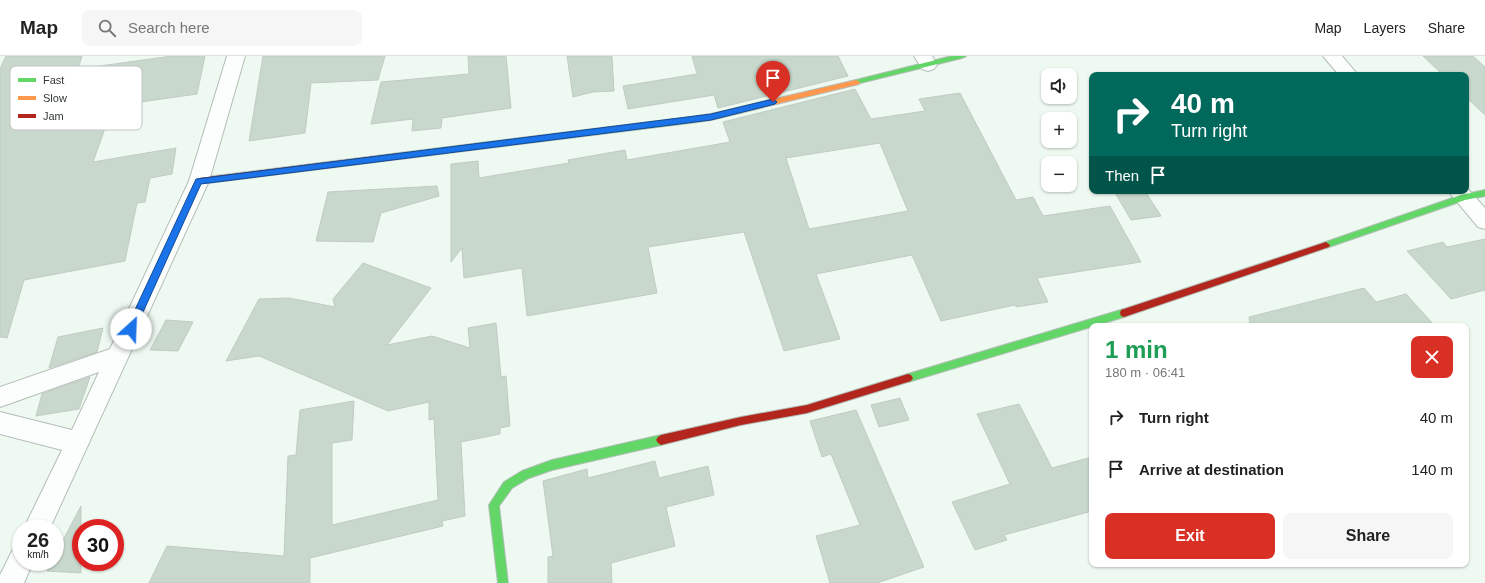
<!DOCTYPE html>
<meta charset="utf-8">
<style>
:root{--surface:#fff;--page:#f6f6f6;--text:#222;--muted:#767676;--line:#e0e0e0;--accent:#d93025}
body{margin:0;font-family:Arial,sans-serif;background:var(--page);color:var(--text);height:100vh;display:flex;flex-direction:column;font-size:15px;white-space:nowrap}
*{box-sizing:border-box;margin:0}
p{font-size:13px;color:var(--muted)}
.icon{flex:none;width:22px;height:22px;fill:none;stroke:currentColor;stroke-width:2;stroke-linecap:round;stroke-linejoin:round}
.map{position:relative;flex:1;overflow:hidden}
.panel{position:absolute;left:1089px;top:267px;width:380px;height:244px;display:flex;flex-direction:column;background:var(--surface);border-radius:8px;box-shadow:0 1px 3px #0004}
.panel>*{flex:none}
.guide{position:absolute;left:1089px;top:16px;width:380px;height:122px;border-radius:8px;box-shadow:0 1px 3px #0004;background:#00695c;color:#fff;overflow:hidden}
.fabs{position:absolute;left:1041px;top:12px;display:grid;gap:8px}
.fabs a{display:grid;place-items:center;width:36px;height:36px;border-radius:8px;background:var(--surface);box-shadow:0 1px 3px #0004;font-size:20px}
.speed{position:absolute;left:12px;top:463px;display:flex;gap:8px;font-size:20px;font-weight:700;text-align:center}
.speed>*{display:grid;place-content:center;width:52px;height:52px;border-radius:50%;background:var(--surface);box-shadow:0 1px 3px #0004;line-height:1}
.speed small{font-size:10px;font-weight:400}
.speed .limit{border:6px solid #d22;background:#fff;color:#111}
.pin{position:absolute;display:grid;place-items:center;width:34px;height:34px;color:#fff;margin:-41px -17px;border-radius:50% 50% 50% 0;rotate:-45deg;box-shadow:0 0 4px #0007}
.pin .icon{rotate:45deg}
.me{position:absolute;width:44px;margin:-22px;rotate:25deg;stroke-linejoin:round;filter:drop-shadow(0 0 3px #0008)}
.turn{display:flex;align-items:center;gap:14px;height:84px;padding:0 16px;font-size:18px}
.turn .icon{width:52px;height:52px;stroke-width:2.5}
.turn b{display:block;font-size:28px;line-height:34px}
.then{display:flex;align-items:center;height:38px;padding:0 16px;background:#0003;gap:8px;font-size:15px}
.round{display:grid;place-items:center;flex:none;width:42px;height:42px;border-radius:8px;background:var(--page)}
.summary{display:flex;align-items:center;justify-content:space-between;height:68px;padding:0 16px}
h1{font-size:24px;font-weight:800;line-height:30px;color:#1e9e55}
.primary-button{display:flex;gap:8px;margin-top:auto;padding:8px 16px}
.primary-button a{flex:1;height:46px;border-radius:8px;background:var(--accent);color:#fff;font-size:16px;font-weight:800;line-height:46px;text-align:center}
.primary-button a+a{background:var(--page);color:var(--text)}
ul{padding:0;list-style:none}
li{display:flex;align-items:center;gap:12px;height:52px;padding:0 16px}
li div{flex:1}
li b{display:block;font-size:15px}
li em{font-style:normal}
header{display:flex;align-items:center;gap:24px;box-sizing:border-box;height:56px;padding:0 20px;background:var(--surface);border-bottom:1px solid var(--line)}
header strong{font-size:19px}
nav{display:flex;gap:22px;margin-inline-start:auto;font-size:14px}
.search{width:280px;height:36px;background:var(--page);display:flex;align-items:center;gap:10px;box-sizing:border-box;padding:0 14px;border-radius:8px;color:var(--muted);font-size:15px}
.map>svg:first-child{display:block}
.building{fill:#c8d8cc;stroke:#c1cbc3;fill-rule:evenodd}
.lines{fill:none;stroke-linecap:round;stroke-linejoin:round}
.street-casing{stroke:#b4beb7;stroke-width:2}
.fast-casing{stroke:#b4beb7;stroke-width:2}
.slow-casing{stroke:#b4beb7;stroke-width:2}
.jam-casing{stroke:#b4beb7;stroke-width:2}
.street{fill:#fcfefd;fill-rule:evenodd}
.fast{fill:#63d668;fill-rule:evenodd}
.slow{fill:#ff974d;fill-rule:evenodd}
.jam{fill:#b3261e;fill-rule:evenodd}
.route{fill:#1a73e8;stroke:#114b97}
.key{fill:#fff;stroke:#c2c4c2;stroke-width:1}
.key-label{font-size:11px;fill:#333b35}
</style>
<header>
<strong>Map</strong>
<div class="search"><svg class="icon" aria-label="search" viewBox="0 0 24 24"><circle cx="10" cy="10" r="6"/><path d="M15 15l6 6"/></svg>Search here</div>
<nav><a>Map</a><a>Layers</a><a>Share</a></nav>
</header>
<div class="map">
<svg width="1485" height="527" viewBox="0 0 1485 527">
<rect width="100%" height="100%" fill="#eefaf1"/>
<path class="building" d="M6,0H82L78,13L172,0H205L197,38L113,50L93,106L176,92L172,118L150,122L145,146L137,147L125,205L24,224L7,282L0,281V13Z
M263,0H385L378,24L311,27L305,77L249,85Z
M468,0H506L511,52L442,62L441,72L412,75L413,63L371,68L381,26L469,18Z
M567,0H612L614,35L593,36L573,41Z
M692,0H838L848,20L718,52L714,39L628,53L623,30L697,18Z
M1423,0H1473L1485,11V59L1466,41V19H1443Z
M855,33L871,63L925,55L919,43L960,37L1016,144L1033,141L1043,160L1110,150L1141,206L1037,222L1048,246L1016,251L1015,249L941,265L912,199L816,218L840,283L784,295L744,176L648,191L657,237L527,260L522,212L464,222L462,192L451,206V108L478,105L479,122L569,107L568,104L625,94L627,104L730,86L723,66ZM880,87L908,155L809,173L786,102Z
M437,130L439,140L381,157L373,186L316,185L328,136Z
M1114,135H1145L1161,160L1131,164Z
M1485,183V234L1451,243L1407,195L1443,186L1447,191Z
M363,207L431,232L387,289L432,280L470,292L468,272L496,267L501,321L506,320L510,370L500,372V378L461,386L465,460L442,465L443,470L310,502V527H149L167,490L284,500L288,400L296,399L300,354L354,345L352,384L332,387V469L438,444L434,363L429,364V346L388,355L259,300L226,305L259,243L289,242L335,251L333,243Z
M1364,232L1376,246L1406,238L1435,270H1250L1249,261Z
M166,264L193,266L178,295L150,294Z
M103,272L97,296L49,312L58,281Z
M90,321L79,353L36,360L42,338Z
M900,342L909,364L879,371L871,349Z
M1019,348L1052,412L1092,401V455L1004,479L1007,484L975,494L952,446L1010,428L977,358Z
M856,354L924,511L877,527H830L816,480L860,469L831,398L822,401L810,365Z
M655,405L659,422L708,410L714,439L666,451L675,490L611,507L612,527H548V501L553,500L543,425L587,413L588,422Z
M81,450V517L47,515L52,506H55V499Z"/>
<g class="lines">
<defs>
<path id="street" d="M227,0H245L209,125L50,472H24L62,394L0,378V356L72,374L99,316L0,351V331L110,293L189,125Z
M914,0H932L937,9L934,13L928,15L922,13Z
M1323,0H1342L1358,19H1339Z
M1466,131L1485,152V173L1478,171L1448,135H1466Z
M21,491V506H33L24,527H0V519L12,495Z"/>
<path id="fast" d="M952,0H966L962,2L856,28L852,26L856,24Z
M690,61L694,64L690,67L400,103L396,100L400,97Z
M1485,134V140L1465,144L1326,192L1322,189L1323,187L1461,139Z
M1124,253L1127,254L1128,257L1127,260L1124,261L908,326L905,325L903,322L905,319L908,318Z
M661,379L664,381L666,384L664,387L661,389L552,414L529,422L512,432L499,450L508,527H498L489,449L504,426L522,415L552,404Z"/>
<path id="slow" d="M856,24L860,26L859,28L711,64L690,67L686,64L690,61L711,58Z"/>
<path id="jam" d="M400,97L404,100L400,103L199,128L195,125L199,122Z
M1326,186L1330,189L1329,191L1124,261L1121,260L1120,257L1121,254L1124,253Z
M908,318L911,319L913,322L911,325L807,357L741,369L661,389L658,387L656,384L658,381L661,379L741,361L807,349Z"/>
</defs>
<use href="#street" class="street-casing"/>
<use href="#fast" class="fast-casing"/>
<use href="#slow" class="slow-casing"/>
<use href="#jam" class="jam-casing"/>
<use href="#street" class="street"/>
<use href="#fast" class="fast"/>
<use href="#slow" class="slow"/>
<use href="#jam" class="jam"/>
</g>
<path class="route" d="M773,43L777,46L775,48L711,64L201,128L134,276H127L126,273L196,123L711,58Z"/>
<rect x="10" y="10" width="132" height="64" rx="6" class="key"/>
<rect x="18" y="22" width="18" height="4" fill="#63d668"/>
<rect x="18" y="40" width="18" height="4" fill="#ff974d"/>
<rect x="18" y="58" width="18" height="4" fill="#b3261e"/>
<g class="key-label">
<text x="43" y="28">Fast</text>
<text x="43" y="46">Slow</text>
<text x="43" y="64">Jam</text>
</g>
</svg>
<div class="fabs">
<a><svg class="icon" aria-label="sound" viewBox="0 0 24 24"><path d="M4 9h4l5-4v14l-5-4H4zM17 9q2 3 0 6"/></svg></a>
<a>+</a>
<a>−</a>
</div>
<div class="speed"><div>26<small>km/h</small></div><div class="limit">30</div></div>
<div class="pin" style="left:773px;top:46px;background:#d93025"><svg class="icon" aria-label="arrive" viewBox="0 0 24 24"><path d="M6 21V4h12l-3 4 3 4H6"/></svg></div>
<svg class="me" style="left:131px;top:273px" viewBox="-20 -20 40 40"><circle r="19" fill="#fff"/><path d="M0-13L10 11 0 6-10 11z" fill="#1a73e8"/></svg>
<div class="guide">
<div class="turn"><svg class="icon" aria-label="right" viewBox="0 0 24 24"><path d="M7 20v-9h11M14 6l5 5-5 5"/></svg><div><b>40 m</b>Turn right</div></div>
<div class="then">Then<svg class="icon" aria-label="arrive" viewBox="0 0 24 24"><path d="M6 21V4h12l-3 4 3 4H6"/></svg></div>
</div>
<section class="panel">
<div class="summary"><div><h1>1 min</h1><p>180 m · 06:41</p></div><a class="round" style="background:#d93025;color:#fff"><svg class="icon" aria-label="close" viewBox="0 0 24 24"><path d="M6 6l12 12M18 6L6 18"/></svg></a></div>
<ul>
<li><svg class="icon" aria-label="right" viewBox="0 0 24 24"><path d="M7 20v-9h11M14 6l5 5-5 5"/></svg><div><b>Turn right</b></div><em>40 m</em></li>
<li><svg class="icon" aria-label="arrive" viewBox="0 0 24 24"><path d="M6 21V4h12l-3 4 3 4H6"/></svg><div><b>Arrive at destination</b></div><em>140 m</em></li>
</ul>
<div class="primary-button"><a>Exit</a><a>Share</a></div>
</section>
</div>
